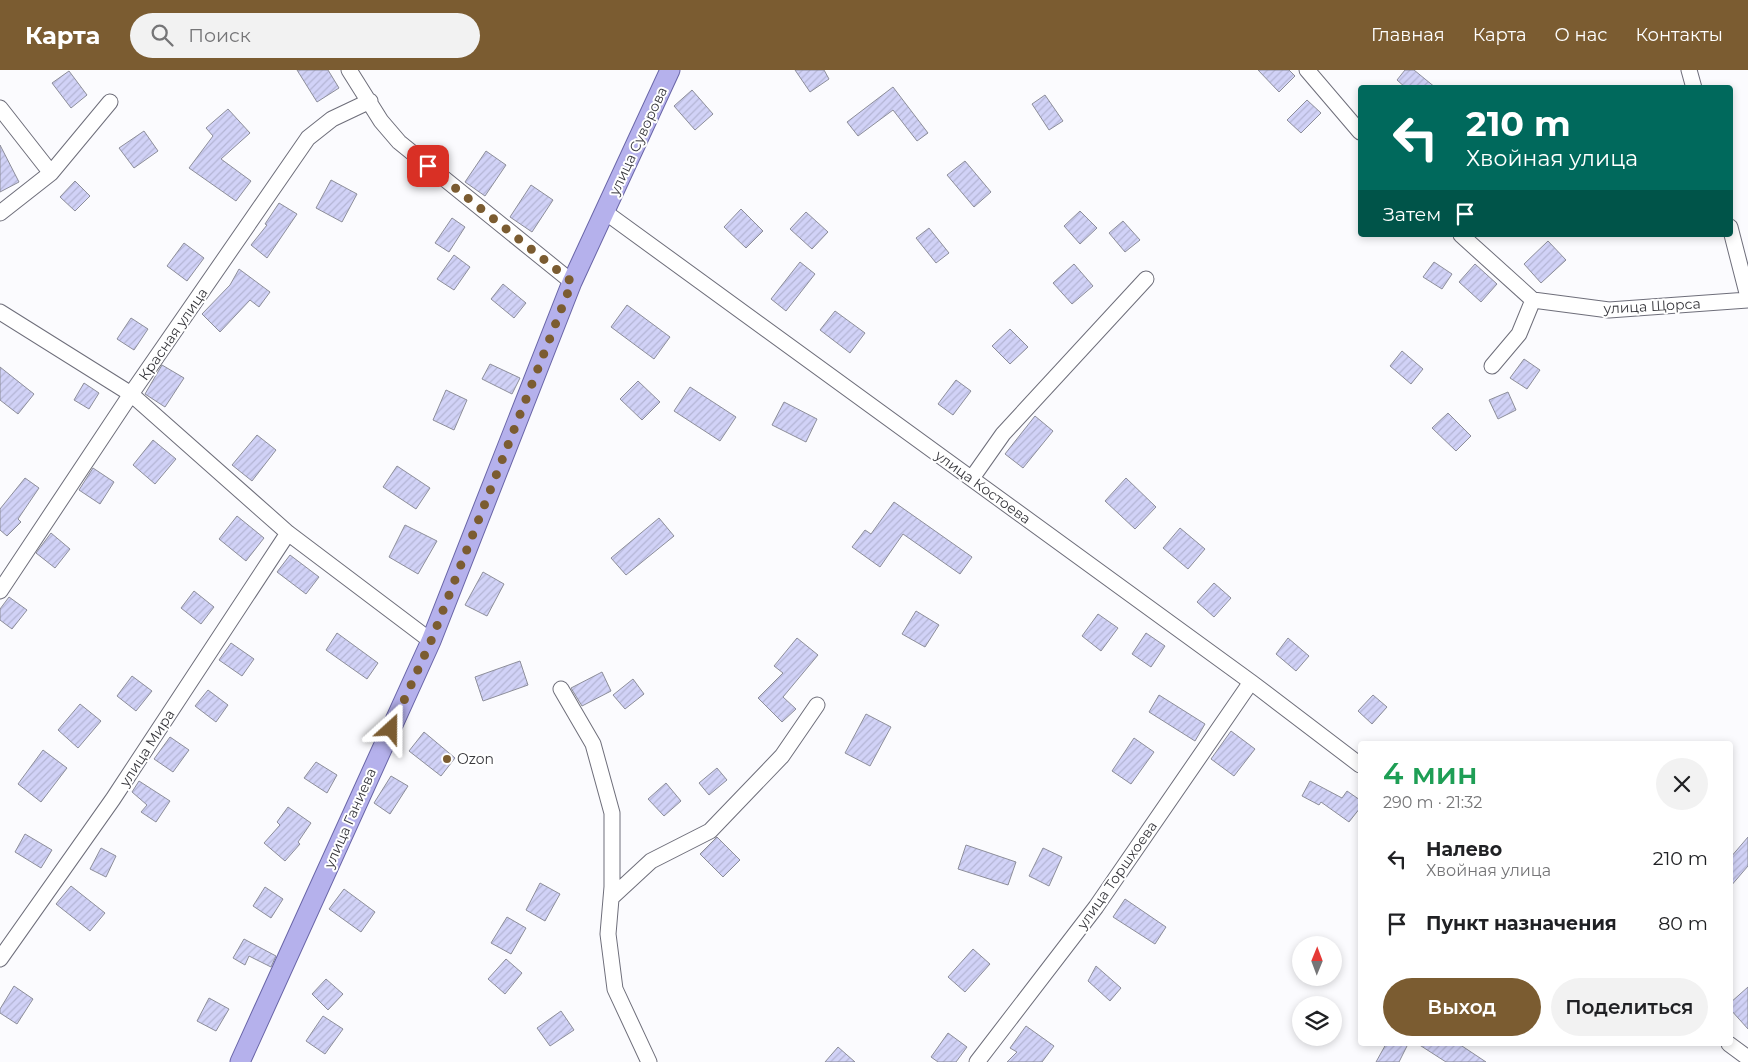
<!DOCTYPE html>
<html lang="ru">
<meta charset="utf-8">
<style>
:root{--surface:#fff;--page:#f2f2f2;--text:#202124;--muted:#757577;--accent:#7b5c31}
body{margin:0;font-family:Montserrat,sans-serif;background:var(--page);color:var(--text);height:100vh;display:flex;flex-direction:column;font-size:19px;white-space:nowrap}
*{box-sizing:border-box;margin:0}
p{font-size:16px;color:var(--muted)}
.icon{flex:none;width:28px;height:28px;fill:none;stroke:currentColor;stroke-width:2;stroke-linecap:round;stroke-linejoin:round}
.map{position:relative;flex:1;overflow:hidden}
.side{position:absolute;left:1358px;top:671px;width:375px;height:305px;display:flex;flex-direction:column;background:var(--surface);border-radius:5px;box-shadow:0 2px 8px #0003}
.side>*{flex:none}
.top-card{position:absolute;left:1358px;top:15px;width:375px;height:152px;border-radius:5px;box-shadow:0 2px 8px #0003;background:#00695c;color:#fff;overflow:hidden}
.needle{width:32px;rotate:1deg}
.fabs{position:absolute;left:1292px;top:866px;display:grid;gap:10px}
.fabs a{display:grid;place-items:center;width:50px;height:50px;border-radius:50%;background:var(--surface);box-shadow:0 2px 8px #0003;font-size:25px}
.pin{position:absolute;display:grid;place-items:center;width:42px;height:42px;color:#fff;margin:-21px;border-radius:10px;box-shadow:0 2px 8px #0006}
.me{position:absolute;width:55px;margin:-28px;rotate:24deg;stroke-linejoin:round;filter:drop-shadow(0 0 4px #0008)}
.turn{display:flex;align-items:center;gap:18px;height:105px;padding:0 25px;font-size:22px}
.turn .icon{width:65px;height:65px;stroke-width:2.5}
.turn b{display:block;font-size:35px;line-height:42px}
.then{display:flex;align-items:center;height:48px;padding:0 25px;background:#0003;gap:10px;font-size:19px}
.round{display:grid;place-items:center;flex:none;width:52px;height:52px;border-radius:26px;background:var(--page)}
.headline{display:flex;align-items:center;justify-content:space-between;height:85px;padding:0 25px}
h1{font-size:30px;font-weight:600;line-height:38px;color:#1e9e55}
.cta{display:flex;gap:10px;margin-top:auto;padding:10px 25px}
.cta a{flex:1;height:58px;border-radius:30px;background:var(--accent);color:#fff;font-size:20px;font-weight:600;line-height:58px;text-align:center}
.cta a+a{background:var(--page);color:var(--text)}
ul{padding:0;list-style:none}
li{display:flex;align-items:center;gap:15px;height:65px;padding:0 25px}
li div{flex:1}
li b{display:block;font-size:19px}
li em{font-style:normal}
header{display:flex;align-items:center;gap:30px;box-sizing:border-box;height:70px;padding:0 25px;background:var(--accent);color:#fff}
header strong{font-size:24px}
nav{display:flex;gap:28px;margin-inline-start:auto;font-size:18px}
.search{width:350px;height:45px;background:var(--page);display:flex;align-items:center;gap:12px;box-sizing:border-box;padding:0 18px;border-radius:28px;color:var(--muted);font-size:19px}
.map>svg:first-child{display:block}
.building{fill:url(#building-hatch);stroke:#8d8e9a}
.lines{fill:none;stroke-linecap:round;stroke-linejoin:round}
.minor-casing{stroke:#6e6e7a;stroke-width:17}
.major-casing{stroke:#6965a7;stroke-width:21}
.minor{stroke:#fff;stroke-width:15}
.major{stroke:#b5b1ec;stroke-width:19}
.route{stroke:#7b5c31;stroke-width:9;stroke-dasharray:0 16.2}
.poi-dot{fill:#7b5c31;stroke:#fff;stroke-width:2}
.labels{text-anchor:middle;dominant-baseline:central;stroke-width:4;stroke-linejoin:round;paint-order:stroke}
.street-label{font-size:14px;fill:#39393e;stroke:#fff}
.poi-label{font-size:14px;fill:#39393e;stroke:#fff;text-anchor:start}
</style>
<header>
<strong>Карта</strong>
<div class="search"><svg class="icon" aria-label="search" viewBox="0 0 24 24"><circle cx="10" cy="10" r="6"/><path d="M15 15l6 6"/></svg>Поиск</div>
<nav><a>Главная</a><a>Карта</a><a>О нас</a><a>Контакты</a></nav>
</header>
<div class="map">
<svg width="1748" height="992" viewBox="0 0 1748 992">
<defs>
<pattern id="building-hatch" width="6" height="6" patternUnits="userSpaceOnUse" patternTransform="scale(1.25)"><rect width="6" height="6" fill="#d1d2f7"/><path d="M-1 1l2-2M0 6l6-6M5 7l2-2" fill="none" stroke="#b4b5d5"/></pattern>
</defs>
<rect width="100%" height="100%" fill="#fbfbfe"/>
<path class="building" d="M297,0H328L339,18L317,32Z
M795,0H824L829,9L810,22Z
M1258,0H1289L1295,6L1279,22Z
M1405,0H1414L1436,18H1406L1397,10Z
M69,1L87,25L71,38L52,13Z
M893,17L928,63L917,71L893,40L858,66L847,52Z
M692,20L713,44L695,60L674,36Z
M1045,25L1063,51L1049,60L1032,34Z
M1307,30L1321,43L1301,63L1287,50Z
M228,39L250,63L221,89L251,111L236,131L189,98L213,66L206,58Z
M144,61L158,81L134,98L119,78Z
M0,75L19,112L0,122Z
M486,81L506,95L485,126L465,112Z
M965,91L991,122L974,137L947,105Z
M331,110L357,124L342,152L316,138Z
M75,111L90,126L75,141L60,127Z
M531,115L553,130L532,162L510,147Z
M279,133L297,144L267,188L251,175L267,155L265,154Z
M741,139L763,161L746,178L724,157Z
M1080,141L1097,158L1080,174L1064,156Z
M806,142L828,162L812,179L790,159Z
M452,148L465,157L449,182L435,173Z
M1123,151L1140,170L1125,182L1109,163Z
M929,158L949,183L936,193L916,168Z
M1548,171L1566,190L1541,213L1524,194Z
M184,173L204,188L187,211L167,196Z
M454,185L470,197L454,220L437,209Z
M800,192L815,204L786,241L771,229Z
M1434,192L1452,204L1442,219L1423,207Z
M1074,194L1093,216L1072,234L1053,213Z
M1475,194L1497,214L1481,232L1459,212Z
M239,199L270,222L259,237L250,230L220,262L202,244L230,215Z
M503,214L526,233L514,248L491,229Z
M627,235L670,267L654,289L611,257Z
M835,241L865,263L850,283L820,260Z
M131,248L148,259L134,280L117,269Z
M1010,259L1028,277L1010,294L992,276Z
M1402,281L1423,299L1411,314L1390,296Z
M1524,289L1540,300L1527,319L1510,308Z
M490,294L520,308L512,324L482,309Z
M162,295L184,308L165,337L145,324Z
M0,297L34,324L18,344L0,330Z
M956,310L971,321L953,345L938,334Z
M638,311L660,332L642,350L620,329Z
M84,313L99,323L89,339L74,330Z
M690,317L736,347L720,371L674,341Z
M446,320L467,330L454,360L433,350Z
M1508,322L1516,340L1498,349L1489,330Z
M784,332L817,349L806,372L772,355Z
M1448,343L1471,366L1456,381L1432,358Z
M1035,346L1053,361L1023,398L1005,384Z
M257,365L276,380L252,411L232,395Z
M153,370L176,389L155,414L133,395Z
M397,396L430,418L416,439L383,417Z
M93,398L114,412L100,434L79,420Z
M25,408L39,418L18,449L21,452L7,466L0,460V439Z
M1126,408L1156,437L1135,459L1105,431Z
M894,432L972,487L960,504L903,464L880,497L852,477L865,460L871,464Z
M237,446L264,468L246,491L219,469Z
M659,448L674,466L626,505L611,488Z
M405,455L437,471L418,504L389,487Z
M1180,458L1205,479L1188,499L1163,478Z
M51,463L70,479L55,498L36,483Z
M290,485L319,507L306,524L277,502Z
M483,502L504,514L487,546L465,535Z
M1214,513L1231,528L1214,547L1197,532Z
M194,521L214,537L201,554L181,538Z
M9,527L27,540L12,559L0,550V539Z
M916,541L939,555L925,577L902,564Z
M1098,544L1118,558L1101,581L1082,566Z
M337,563L378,593L367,609L326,580Z
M1146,563L1165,576L1151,597L1132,584Z
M797,568L818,585L783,627L796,639L782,652L758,628L783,603L774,596Z
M1288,568L1309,586L1296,601L1276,584Z
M231,573L254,589L242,606L219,590Z
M520,591L528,615L483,631L475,607Z
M602,602L611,621L582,636L571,618Z
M132,606L152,621L136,641L117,626Z
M633,609L644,624L625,639L613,625Z
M208,620L228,635L216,652L195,636Z
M1159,625L1205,654L1195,671L1149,642Z
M1373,625L1387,637L1372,654L1358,641Z
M80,634L101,651L78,678L58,660Z
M866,644L891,657L870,696L845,683Z
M1231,661L1255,679L1234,706L1211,689Z
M424,662L455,688L441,706L409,681Z
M170,667L189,680L173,702L154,689Z
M1134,668L1154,682L1131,714L1112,701Z
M43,680L67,698L41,732L18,714Z
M316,692L337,705L327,723L304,708Z
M717,698L727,710L709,725L699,713Z
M391,706L408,716L390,744L374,733Z
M139,711L170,731L156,752L141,742L147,735L132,722Z
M1310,711L1342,728L1347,721L1360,730V738L1349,752L1321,732L1319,735L1302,726Z
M666,713L681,731L664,746L648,729Z
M288,737L311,753L298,772L300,774L285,791L264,773L280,755L277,752Z
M25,764L52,780L41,798L15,782Z
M717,767L740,790L723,807L700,784Z
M1748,767V796L1730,817V788Z
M966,775L1016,792L1008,815L958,799Z
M101,778L116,786L106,807L90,799Z
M1043,778L1062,787L1049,816L1029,806Z
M540,813L560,824L545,851L526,840Z
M71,816L105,843L90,861L56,834Z
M265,817L283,829L271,848L253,836Z
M344,819L375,842L361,862L329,839Z
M1125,829L1166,857L1155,874L1113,847Z
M507,847L526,858L511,884L491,873Z
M244,869L276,886L271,897L249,886L245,895L233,888Z
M973,879L990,894L965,922L948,907Z
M506,889L522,903L505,924L488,909Z
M1096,896L1121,918L1110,931L1088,911Z
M326,909L343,924L328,940L312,924Z
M14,916L33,929L17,954L0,943V939Z
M1748,917V959L1730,939V933Z
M209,928L229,939L216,961L197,951Z
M561,941L574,960L550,976L537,958Z
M323,946L343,959L325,984L306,971Z
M1026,956L1054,976L1042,992H1007L1017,982L1010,978Z
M948,963L967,977L956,992H938L931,987Z
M1386,974H1408L1399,992H1376Z
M1418,974H1459L1486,992H1446Z
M838,977L855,992H825Z"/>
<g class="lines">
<defs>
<path id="minor" d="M349,0L381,51L399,72L572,212
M1307,0L1360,62
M1689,0L1694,18
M0,38L51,103
M605,142L1251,612L1360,695
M0,143L51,103L110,32
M1730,157L1748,227
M1461,165L1533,230L1609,240L1748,230
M0,242L131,324L288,463L431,571
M1492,296L1519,264L1533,230
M972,408L1003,364L1146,209
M0,521L131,324L308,68L332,49L370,31
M561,619L593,674L612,743V817L608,864L615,919L649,992
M611,828L651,791L710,761L782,686L817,635
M0,889L113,729L288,463
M1729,974L1748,988
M977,992L1096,837L1251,612"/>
<path id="major" d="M240,992L431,571L572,212L670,0"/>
</defs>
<use href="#minor" class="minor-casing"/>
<use href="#major" class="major-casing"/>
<use href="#minor" class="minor"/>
<use href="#major" class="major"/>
</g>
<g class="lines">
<path class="route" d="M391,659L431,571L572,212L428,96"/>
</g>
<circle class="poi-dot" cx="447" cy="689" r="5"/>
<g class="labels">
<g class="street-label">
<text transform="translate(638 71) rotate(-65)">улица Суворова</text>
<text transform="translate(1652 236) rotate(-3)">улица Щорса</text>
<text transform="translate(173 264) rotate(-55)">Красная улица</text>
<text transform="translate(983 417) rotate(36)">улица Костоева</text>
<text transform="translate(147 678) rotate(-57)">улица Мира</text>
<text transform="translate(350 748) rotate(-66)">улица Ганиева</text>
<text transform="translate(1117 805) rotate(-55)">улица Торшхоева</text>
</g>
<g class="poi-label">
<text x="457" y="689">Ozon</text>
</g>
</g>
</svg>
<div class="fabs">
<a><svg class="needle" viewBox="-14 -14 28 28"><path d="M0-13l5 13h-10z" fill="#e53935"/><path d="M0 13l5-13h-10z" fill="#757577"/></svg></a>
<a><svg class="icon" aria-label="layers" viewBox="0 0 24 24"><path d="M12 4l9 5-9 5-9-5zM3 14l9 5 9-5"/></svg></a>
</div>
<div class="pin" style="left:428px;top:96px;background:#d93025"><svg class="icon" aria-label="arrive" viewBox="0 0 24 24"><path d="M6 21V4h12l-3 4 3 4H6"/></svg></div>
<svg class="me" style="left:391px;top:659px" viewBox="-20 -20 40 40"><path d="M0-17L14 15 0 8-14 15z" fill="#7b5c31" stroke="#fff" stroke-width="4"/></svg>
<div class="top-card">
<div class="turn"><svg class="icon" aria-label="left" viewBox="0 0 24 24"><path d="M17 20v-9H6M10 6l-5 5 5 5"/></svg><div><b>210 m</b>Хвойная улица</div></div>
<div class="then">Затем<svg class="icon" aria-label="arrive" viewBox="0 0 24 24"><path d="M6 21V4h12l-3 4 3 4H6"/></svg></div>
</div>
<section class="side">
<div class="headline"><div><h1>4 мин</h1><p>290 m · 21:32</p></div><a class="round"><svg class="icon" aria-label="close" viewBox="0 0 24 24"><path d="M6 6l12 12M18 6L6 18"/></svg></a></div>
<ul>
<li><svg class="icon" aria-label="left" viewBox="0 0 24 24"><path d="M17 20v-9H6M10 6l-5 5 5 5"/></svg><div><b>Налево</b><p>Хвойная улица</p></div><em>210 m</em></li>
<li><svg class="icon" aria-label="arrive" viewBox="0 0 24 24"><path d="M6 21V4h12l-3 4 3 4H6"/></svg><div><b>Пункт назначения</b></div><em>80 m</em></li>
</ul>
<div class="cta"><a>Выход</a><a>Поделиться</a></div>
</section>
</div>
